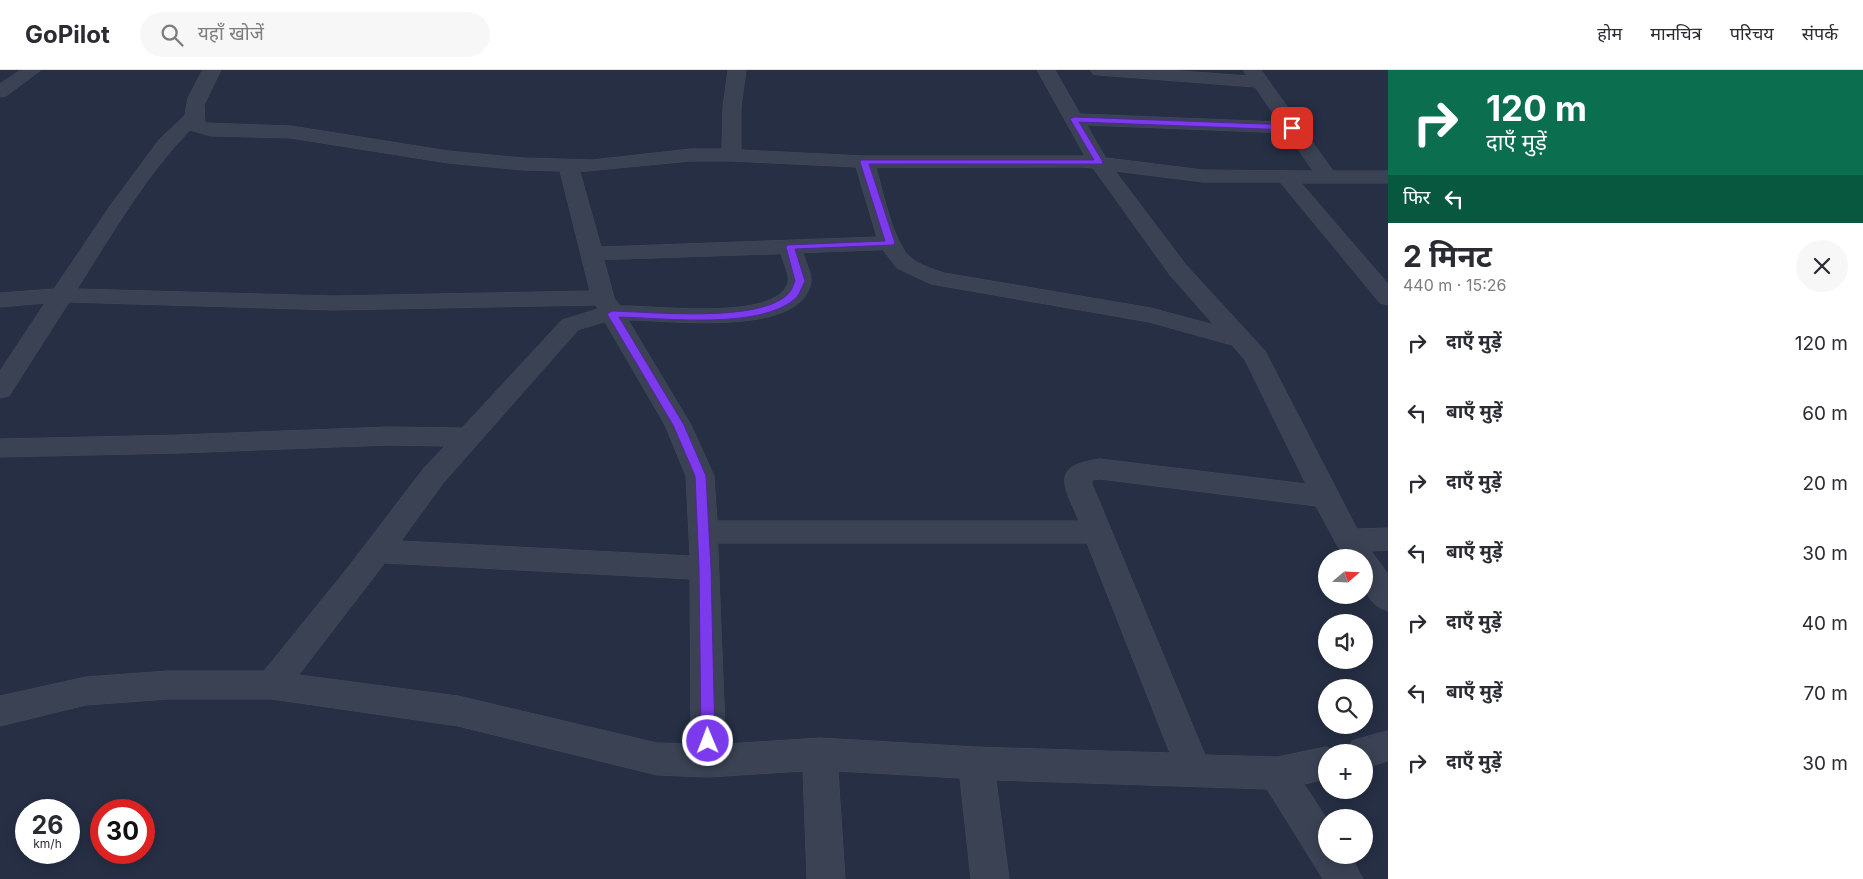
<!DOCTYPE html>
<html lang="hi">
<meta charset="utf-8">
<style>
:root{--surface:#fff;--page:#f7f7f7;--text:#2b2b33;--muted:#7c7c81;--line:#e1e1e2}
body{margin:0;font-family:Inter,"Noto Sans Devanagari",sans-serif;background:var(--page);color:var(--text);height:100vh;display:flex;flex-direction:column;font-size:19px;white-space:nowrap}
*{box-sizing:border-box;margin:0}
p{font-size:16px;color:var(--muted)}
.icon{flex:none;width:28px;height:28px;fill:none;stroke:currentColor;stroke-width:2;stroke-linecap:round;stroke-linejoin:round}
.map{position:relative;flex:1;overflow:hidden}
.panel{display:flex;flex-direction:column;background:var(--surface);width:475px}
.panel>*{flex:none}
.guide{background:#0b6e4f;color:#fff;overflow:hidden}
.needle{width:32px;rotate:71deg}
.controls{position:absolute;left:1318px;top:479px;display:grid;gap:10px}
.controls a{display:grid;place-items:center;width:55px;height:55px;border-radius:50%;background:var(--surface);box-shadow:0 2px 12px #0003;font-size:25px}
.speed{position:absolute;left:15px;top:729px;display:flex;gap:10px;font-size:25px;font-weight:700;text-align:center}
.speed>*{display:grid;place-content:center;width:65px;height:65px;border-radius:50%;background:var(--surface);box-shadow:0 2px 12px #0003;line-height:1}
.speed small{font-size:12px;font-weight:400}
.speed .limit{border:8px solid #d22;background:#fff;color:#111}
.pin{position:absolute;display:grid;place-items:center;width:42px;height:42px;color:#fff;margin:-21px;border-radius:10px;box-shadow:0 2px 8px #0006}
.me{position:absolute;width:55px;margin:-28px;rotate:359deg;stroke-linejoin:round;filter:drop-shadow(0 0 4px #0008)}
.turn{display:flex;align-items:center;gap:18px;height:105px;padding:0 15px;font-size:22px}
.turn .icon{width:65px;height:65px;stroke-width:2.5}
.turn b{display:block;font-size:35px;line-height:42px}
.then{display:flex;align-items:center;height:48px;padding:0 15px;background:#0003;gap:10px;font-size:19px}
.round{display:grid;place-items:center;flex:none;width:52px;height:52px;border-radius:26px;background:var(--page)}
.headline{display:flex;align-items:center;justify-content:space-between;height:85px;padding:0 15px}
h1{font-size:30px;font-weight:700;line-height:38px}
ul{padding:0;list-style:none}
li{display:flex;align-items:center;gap:15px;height:70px;padding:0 15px}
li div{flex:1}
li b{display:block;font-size:19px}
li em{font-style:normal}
header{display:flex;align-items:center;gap:30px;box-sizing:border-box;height:70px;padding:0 25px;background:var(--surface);border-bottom:1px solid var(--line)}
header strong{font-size:24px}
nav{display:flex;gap:28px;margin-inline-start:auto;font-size:18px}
.search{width:350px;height:45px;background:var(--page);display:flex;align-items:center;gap:12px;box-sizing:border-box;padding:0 18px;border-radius:28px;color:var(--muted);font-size:19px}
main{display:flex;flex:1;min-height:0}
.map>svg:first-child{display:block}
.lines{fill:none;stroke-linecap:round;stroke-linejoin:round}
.minor-casing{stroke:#444b5d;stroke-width:1}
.minor{fill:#3a4253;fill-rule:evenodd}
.route{fill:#7c3aed;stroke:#51269a}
</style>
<header>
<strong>GoPilot</strong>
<div class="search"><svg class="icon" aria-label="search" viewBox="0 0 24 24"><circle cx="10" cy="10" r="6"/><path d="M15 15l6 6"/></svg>यहाँ खोजें</div>
<nav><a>होम</a><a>मानचित्र</a><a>परिचय</a><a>संपर्क</a></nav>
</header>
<main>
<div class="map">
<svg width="1388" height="809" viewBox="0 0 1388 809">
<rect width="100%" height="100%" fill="#262f44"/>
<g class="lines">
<defs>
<path id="minor" d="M21,0H41L6,26L0,27V14Z
M203,0H221L204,35L205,53L291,56L448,81L523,88L592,90L691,79H722L723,37L728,0H746L741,37V80L864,86H1085L1037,0H1055L1080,44L1279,52L1255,17L1099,5L1093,4L1090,0H1169L1247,6L1243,0H1261L1333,101H1388V113H1301L1388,214V235L1380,233L1280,112H1203L1115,101L1186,195L1265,281L1357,459L1388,458V480L1371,481L1388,504V541C1362,533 1364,511 1364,488H1344L1316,436L1100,409L1092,410V414L1205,685L1277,687L1326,677L1338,682H1326V709L1304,714L1326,748V785H1350L1363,809H1323L1267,719L996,710L1009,809H971L960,708L838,701L845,809H807L803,701L709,707L657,705L458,656L272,629H168L86,635L0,656V626L86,607L168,601H264L346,500L424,398L445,376L388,375L180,383L0,387V369L180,365L388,357L462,358L562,250L598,239L596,235L333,240L69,232L9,326L0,328V301L45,233L0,237V223L54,219L110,136L159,70L185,45L188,28ZM1087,55L1287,63L1313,101L1203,100L1106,88ZM190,60L211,66L291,68L448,93L523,100L560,101L590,221L333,226L77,219C112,164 145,106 190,60ZM691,91H731L856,97L877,167L601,177L580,102ZM1080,97L1093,98L1170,205L1214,255L1151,238L944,203C933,199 918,195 909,186C892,169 883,121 876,98ZM883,180L897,198L931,214L1149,252L1232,275L1245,290L1306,414L1100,389C1049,396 1064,415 1079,451H717L714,406L691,355L628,250C668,250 802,268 811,212C812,204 805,191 803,183ZM781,184C783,192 790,205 788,213C776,252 653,235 620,236L614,228L604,190ZM605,252L665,355L686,406L690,486L401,471L444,412L578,260ZM718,473H1087L1170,683L976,677L820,668L726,674ZM385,493L690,509L691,674L657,673L458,626L299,605Z
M1388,661V691L1364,698V682H1347L1352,671Z"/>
</defs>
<use href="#minor" class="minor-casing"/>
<use href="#minor" class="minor"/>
</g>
<path class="route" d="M1074,47L1292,55L1296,58L1292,60L1079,52L1103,92L1102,94H869L895,173L893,175L795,179L805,211C802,216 800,224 796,228C762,260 664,248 619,247L684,355L706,406L711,498L715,671L713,676L708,678L703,676L701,671L699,498L695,406L673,355L607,244L612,241C652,242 760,253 788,224C792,221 793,215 795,211L786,177L787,175L885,171L860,92L861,90H1094L1070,49Z"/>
</svg>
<div class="controls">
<a><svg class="needle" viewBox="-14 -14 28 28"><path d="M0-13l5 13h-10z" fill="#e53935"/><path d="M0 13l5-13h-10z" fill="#7c7c81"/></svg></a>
<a><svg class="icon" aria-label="sound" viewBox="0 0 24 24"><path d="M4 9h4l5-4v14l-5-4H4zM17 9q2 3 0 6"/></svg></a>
<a><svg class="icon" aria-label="search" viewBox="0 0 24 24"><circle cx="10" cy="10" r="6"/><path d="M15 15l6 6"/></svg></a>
<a>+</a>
<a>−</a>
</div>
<div class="speed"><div>26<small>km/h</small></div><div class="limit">30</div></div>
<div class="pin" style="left:1292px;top:58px;background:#d93025"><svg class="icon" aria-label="arrive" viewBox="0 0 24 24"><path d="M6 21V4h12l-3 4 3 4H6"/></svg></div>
<svg class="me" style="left:708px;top:671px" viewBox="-20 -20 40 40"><circle r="17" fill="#7c3aed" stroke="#fff" stroke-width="3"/><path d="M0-11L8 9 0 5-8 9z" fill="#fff"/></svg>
</div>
<section class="panel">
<div class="guide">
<div class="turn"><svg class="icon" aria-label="right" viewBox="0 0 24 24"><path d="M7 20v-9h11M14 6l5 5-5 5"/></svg><div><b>120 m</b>दाएँ मुड़ें</div></div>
<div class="then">फिर<svg class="icon" aria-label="left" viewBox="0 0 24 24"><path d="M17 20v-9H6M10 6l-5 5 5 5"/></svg></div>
</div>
<div class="headline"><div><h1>2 मिनट</h1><p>440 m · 15:26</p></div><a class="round"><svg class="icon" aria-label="close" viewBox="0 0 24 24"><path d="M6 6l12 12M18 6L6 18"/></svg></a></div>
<ul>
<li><svg class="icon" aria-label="right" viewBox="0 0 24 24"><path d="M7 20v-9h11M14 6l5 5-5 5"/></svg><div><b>दाएँ मुड़ें</b></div><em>120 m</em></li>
<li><svg class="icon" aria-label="left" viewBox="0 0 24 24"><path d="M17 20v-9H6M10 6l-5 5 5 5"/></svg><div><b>बाएँ मुड़ें</b></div><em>60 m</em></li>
<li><svg class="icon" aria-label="right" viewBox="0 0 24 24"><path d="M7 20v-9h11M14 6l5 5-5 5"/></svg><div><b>दाएँ मुड़ें</b></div><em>20 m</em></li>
<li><svg class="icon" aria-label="left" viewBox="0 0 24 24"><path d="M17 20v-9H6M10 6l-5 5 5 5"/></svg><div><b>बाएँ मुड़ें</b></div><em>30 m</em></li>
<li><svg class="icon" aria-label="right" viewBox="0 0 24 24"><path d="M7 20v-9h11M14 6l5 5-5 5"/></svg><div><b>दाएँ मुड़ें</b></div><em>40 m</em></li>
<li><svg class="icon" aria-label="left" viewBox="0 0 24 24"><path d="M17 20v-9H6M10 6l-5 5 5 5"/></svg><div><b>बाएँ मुड़ें</b></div><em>70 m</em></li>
<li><svg class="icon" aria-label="right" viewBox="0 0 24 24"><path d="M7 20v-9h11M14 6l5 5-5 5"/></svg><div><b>दाएँ मुड़ें</b></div><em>30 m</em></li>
</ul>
</section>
</main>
